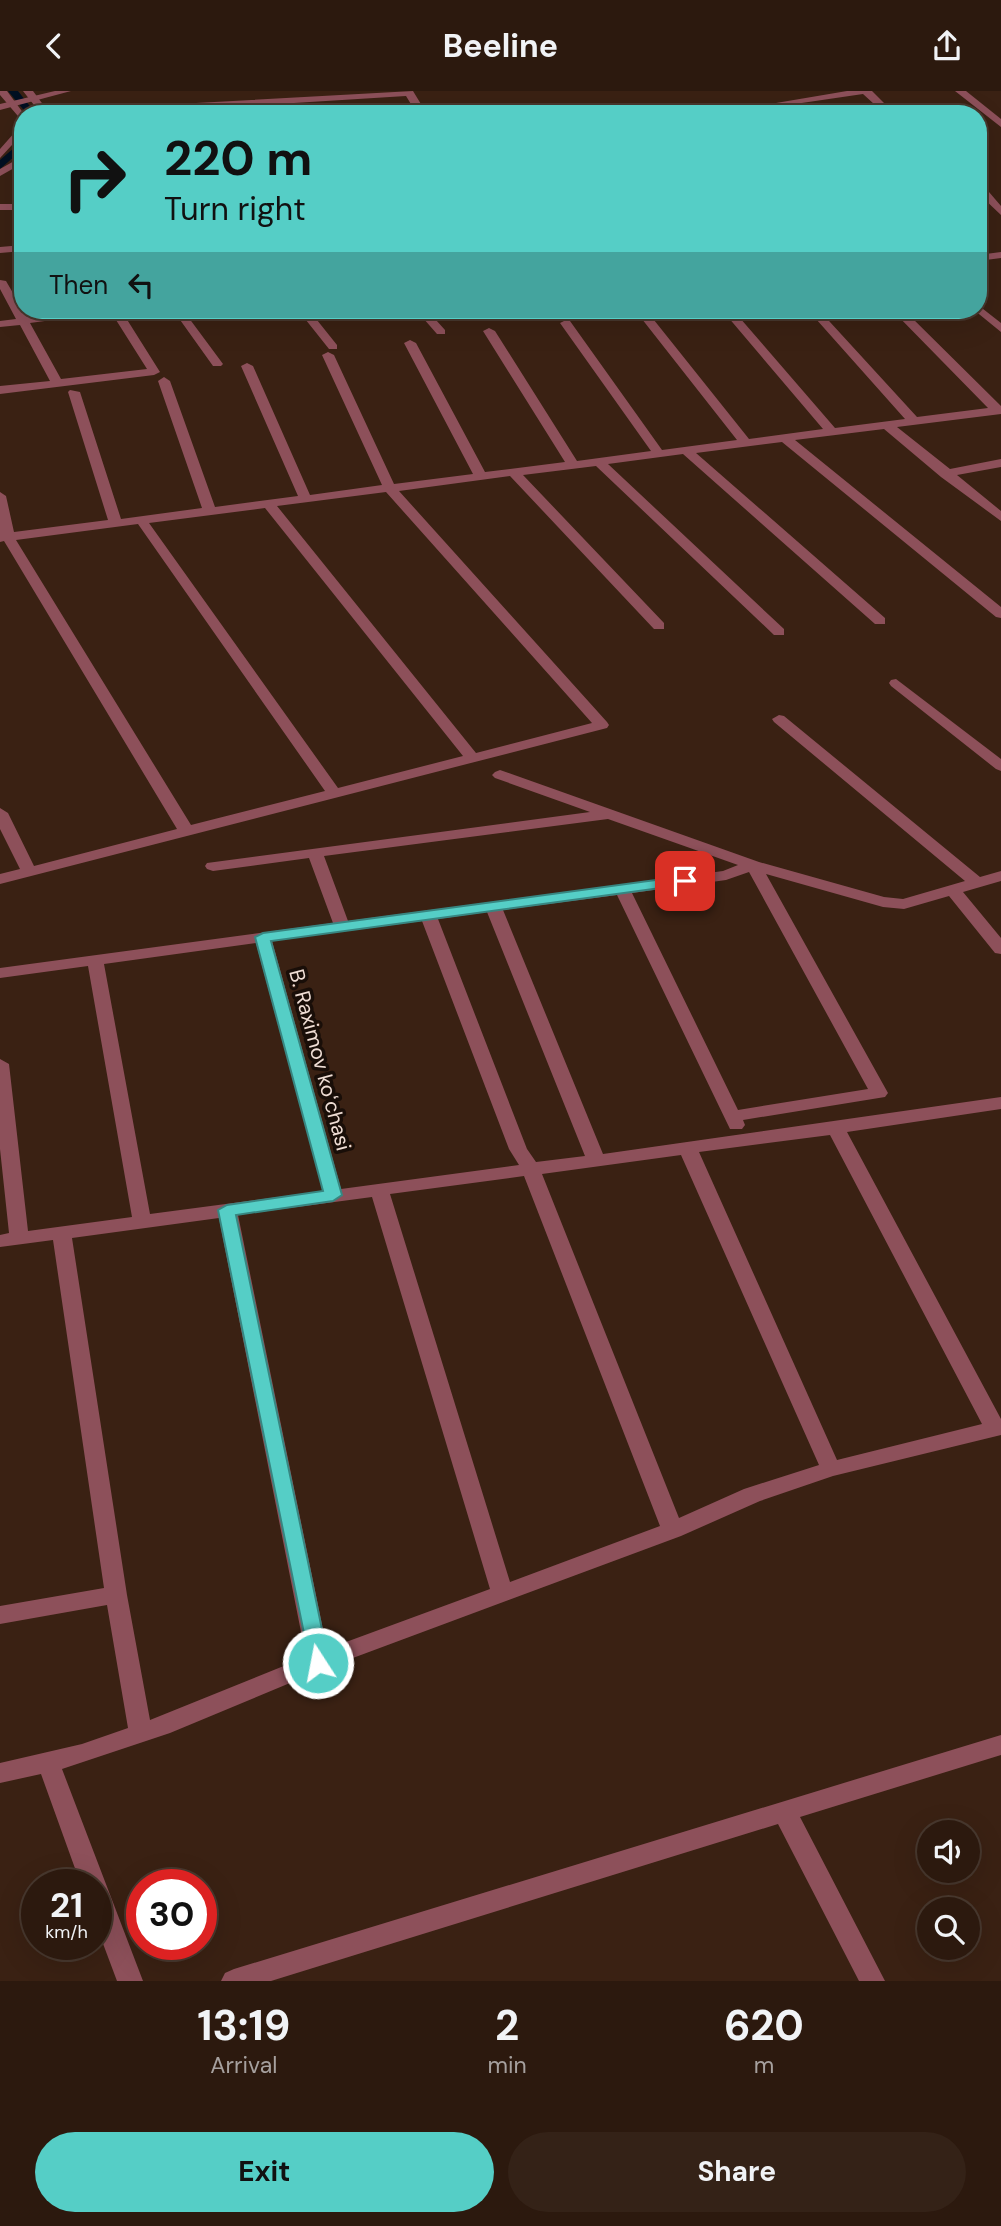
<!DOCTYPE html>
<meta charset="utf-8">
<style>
:root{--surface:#2c190e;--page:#342217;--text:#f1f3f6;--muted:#a6a09e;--line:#48382e;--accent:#55cec6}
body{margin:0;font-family:"DM Sans",sans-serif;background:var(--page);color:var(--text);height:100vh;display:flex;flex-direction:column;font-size:26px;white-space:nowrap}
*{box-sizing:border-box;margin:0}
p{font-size:23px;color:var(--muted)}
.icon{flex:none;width:38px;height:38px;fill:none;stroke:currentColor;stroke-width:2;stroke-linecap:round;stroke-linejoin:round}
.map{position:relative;height:1890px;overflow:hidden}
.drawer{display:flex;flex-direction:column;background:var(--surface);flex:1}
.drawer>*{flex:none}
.top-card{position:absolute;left:14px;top:14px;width:973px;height:214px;border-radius:28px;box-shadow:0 7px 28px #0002,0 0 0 2px var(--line);background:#55cec6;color:#111;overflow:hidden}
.buttons{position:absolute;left:917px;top:1729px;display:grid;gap:14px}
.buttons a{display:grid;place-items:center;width:63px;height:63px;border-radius:50%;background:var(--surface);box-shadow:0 7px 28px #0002,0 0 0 2px var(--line);font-size:35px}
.speed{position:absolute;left:21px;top:1778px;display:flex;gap:14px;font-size:35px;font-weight:700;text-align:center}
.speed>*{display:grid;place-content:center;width:91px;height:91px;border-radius:50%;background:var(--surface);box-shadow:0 7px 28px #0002,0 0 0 2px var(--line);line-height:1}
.speed small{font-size:18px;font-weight:400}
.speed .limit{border:10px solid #d22;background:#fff;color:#111}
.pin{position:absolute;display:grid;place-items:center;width:60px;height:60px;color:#fff;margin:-30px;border-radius:14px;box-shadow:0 4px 10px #0006}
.me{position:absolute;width:77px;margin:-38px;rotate:349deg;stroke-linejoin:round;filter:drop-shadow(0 0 5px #0008)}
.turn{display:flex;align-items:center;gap:24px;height:147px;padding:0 35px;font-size:32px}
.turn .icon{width:91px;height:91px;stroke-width:2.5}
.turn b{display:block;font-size:49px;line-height:60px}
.then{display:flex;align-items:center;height:66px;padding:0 35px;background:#0003;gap:14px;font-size:26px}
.eta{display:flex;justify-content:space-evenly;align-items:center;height:119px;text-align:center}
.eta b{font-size:42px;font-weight:700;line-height:49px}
.button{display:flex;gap:14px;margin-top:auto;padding:14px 35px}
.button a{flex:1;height:80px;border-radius:42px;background:var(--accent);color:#111;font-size:28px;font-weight:700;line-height:80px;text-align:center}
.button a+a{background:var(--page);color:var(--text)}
header{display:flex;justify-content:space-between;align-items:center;height:91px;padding:0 35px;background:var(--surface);font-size:32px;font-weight:700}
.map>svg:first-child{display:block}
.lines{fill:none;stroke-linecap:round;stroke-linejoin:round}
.canal{fill:#000f21;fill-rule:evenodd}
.minor{fill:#8d505a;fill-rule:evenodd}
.tertiary{fill:#8d505a;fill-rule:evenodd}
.route{fill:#55cec6;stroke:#378681;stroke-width:2}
.labels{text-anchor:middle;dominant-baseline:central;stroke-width:7;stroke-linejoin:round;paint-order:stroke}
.street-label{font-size:21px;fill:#efddd4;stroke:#190e08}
</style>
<header><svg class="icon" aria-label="back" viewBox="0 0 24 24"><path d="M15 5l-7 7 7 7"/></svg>Beeline<svg class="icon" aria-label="share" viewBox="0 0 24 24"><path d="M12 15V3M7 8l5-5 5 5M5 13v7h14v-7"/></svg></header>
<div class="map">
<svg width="1001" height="1890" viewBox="0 0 1001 1890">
<rect width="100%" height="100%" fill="#3a2113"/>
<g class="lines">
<path class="canal" d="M8,0H18L36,23H27Z
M23,49V58L0,78V69Z"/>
<path class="minor" d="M0,0H7L24,23L23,31L0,4Z
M23,0H33L50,23H41Z
M413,0L427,23H417L406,5L120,23L196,12Z
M847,0H872L895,23H885L863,3L788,14L797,23H787L776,12Z
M955,0H966L1001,28V36Z
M23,32V42L0,67V58Z
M23,65V72L0,85V78Z
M978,100L989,101L1001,115V124L982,106H978Z
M0,113H23V119H0Z
M23,154V160L0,162V156Z
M1001,161V167L978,170V164Z
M0,189L6,190L27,226L84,219H121L160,281L154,284L0,303V295L50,290L20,234L0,236V230L16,228L0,198ZM111,221L147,278L61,288L30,232Z
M978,214L1001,232V241L974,219H978Z
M173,219H183L223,273L221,275H213Z
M298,219H309L337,254V258H329Z
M416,219H427L445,239V243H437Z
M534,219H546L552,226L542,228Z
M638,219H646L749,348L823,338L722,219H733L835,337L905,328L808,219H819L917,326L988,317L892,219H904L1001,315V323L897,336L950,378L1001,368V376L957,384L1001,420V430L941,386L884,338L795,349L1001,516V527L996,526L782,351L696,362L885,527V533H875L683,363L608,373L784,538V544H774L596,375L523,384L664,532V538H654L510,385L399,400L607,631L609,634L607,637L0,793V783L20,778L0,738V717L8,722L34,775L177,738L4,450L0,451V401L6,405L14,441L108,429L68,301L70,299L80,301L121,428L202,417L158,290L164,286L170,290L215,416L298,405L241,275L247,272L253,275L310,404L382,394L322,264L328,261L334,264L394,393L473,383L404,252L410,249L416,252L485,381L565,371L483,240L489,237L495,240L577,370L651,360L560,232L566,229L570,230L662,359L737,349L638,223ZM386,401L592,632L476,662L277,415ZM265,417L463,665L338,697L149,432ZM138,433L325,700L191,734L16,449Z
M896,588L1001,668V680L996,678L891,595L889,592L891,589Z
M779,624L784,625L980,786L1001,780V790L963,801L1001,847V863L995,862L949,805L904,818L883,816L766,783L888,1002L885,1006L743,1029L745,1034L742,1038H730L617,804L503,819L603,1063L1001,1006V1018L847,1041L1001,1328V1344L833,1385L760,1410L681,1445L326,1577L170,1642L62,1678L143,1890H117L96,1834V1794H81L41,1683L0,1692V1672L82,1653L128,1637L107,1514L0,1533V1515L104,1497L53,1149L0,1156V1144L9,1142L0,1058V968L9,973L28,1140L132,1126L88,875L0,887V877L333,832L309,767L213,780L207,778L205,775L207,772L590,721L495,687L492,684L495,681L500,679L759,771L884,806L903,808L965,790L774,631L772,628ZM608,728L738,774L723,780L348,830L324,765ZM749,781L868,998L738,1019L632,802L726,789ZM487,821L585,1065L536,1071L527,1058L438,828ZM422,830L509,1058L519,1074L341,1098L272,850ZM256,852L323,1100L150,1123L104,873ZM830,1044L982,1333L837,1369L699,1061ZM681,1064L819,1374L744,1398L679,1427L542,1083ZM524,1085L660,1435L510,1491L390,1103ZM372,1106L490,1498L327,1558L238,1124ZM219,1127L306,1566L150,1629L127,1504L72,1147Z
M1001,1644V1664L800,1726L885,1890H859L778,1733L271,1890H221L225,1882L234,1878Z"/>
<path class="tertiary" d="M55,0H71L0,19V13Z"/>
</g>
<path class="route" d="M685,785L692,790L690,793L271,850L342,1104L333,1110L236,1124L329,1572L326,1577L318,1580L311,1577L218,1119L227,1114L323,1100L255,846L263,842Z"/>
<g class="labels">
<g class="street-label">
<text transform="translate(320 969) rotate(75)">B. Raximov koʻchasi</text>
</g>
</g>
</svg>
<div class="buttons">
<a><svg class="icon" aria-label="sound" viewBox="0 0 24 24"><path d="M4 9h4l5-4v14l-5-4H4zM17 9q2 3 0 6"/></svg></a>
<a><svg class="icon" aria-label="search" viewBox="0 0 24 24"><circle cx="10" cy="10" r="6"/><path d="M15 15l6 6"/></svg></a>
</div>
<div class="speed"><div>21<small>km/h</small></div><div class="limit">30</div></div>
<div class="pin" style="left:685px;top:790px;background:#d93025"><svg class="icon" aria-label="arrive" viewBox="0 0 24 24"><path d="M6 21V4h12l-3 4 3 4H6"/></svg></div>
<svg class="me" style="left:318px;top:1572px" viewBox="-20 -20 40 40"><circle r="17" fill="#55cec6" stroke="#fff" stroke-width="3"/><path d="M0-11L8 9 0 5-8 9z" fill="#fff"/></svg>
<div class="top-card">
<div class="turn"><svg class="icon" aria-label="right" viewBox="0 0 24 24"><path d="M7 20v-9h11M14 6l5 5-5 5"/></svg><div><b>220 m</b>Turn right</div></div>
<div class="then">Then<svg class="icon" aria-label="left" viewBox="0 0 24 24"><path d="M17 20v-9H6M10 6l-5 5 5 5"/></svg></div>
</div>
</div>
<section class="drawer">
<div class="eta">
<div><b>13:19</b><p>Arrival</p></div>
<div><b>2</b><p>min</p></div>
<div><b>620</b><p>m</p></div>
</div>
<div class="button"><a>Exit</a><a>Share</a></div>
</section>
